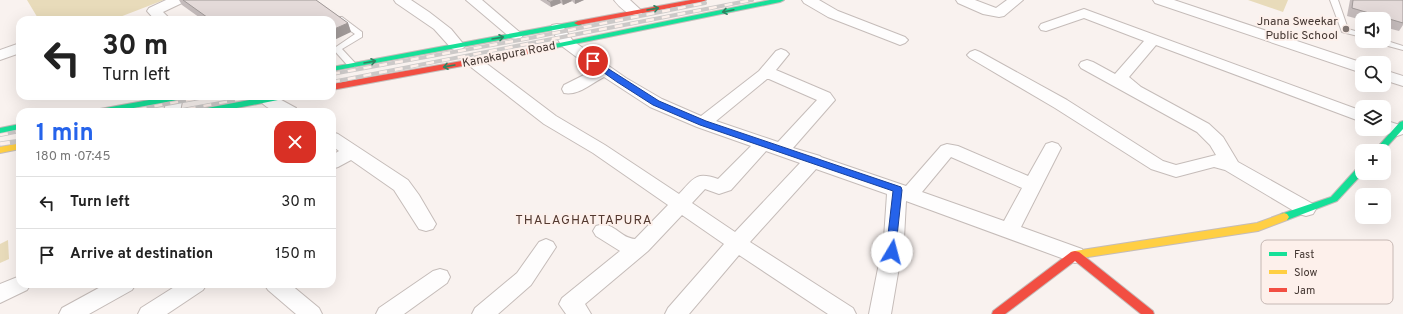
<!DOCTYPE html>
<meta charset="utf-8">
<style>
:root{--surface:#fff;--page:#f2f2f2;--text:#222;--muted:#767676;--line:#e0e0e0;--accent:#2563eb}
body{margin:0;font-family:Overpass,sans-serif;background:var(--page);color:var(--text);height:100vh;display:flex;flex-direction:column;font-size:15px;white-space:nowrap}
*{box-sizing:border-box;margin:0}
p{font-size:13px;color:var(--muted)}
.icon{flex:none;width:22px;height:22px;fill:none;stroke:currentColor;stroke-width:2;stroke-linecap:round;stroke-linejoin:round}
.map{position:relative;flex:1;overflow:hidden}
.sheet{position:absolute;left:16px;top:108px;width:320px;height:180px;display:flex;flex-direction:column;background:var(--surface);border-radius:12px;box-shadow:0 4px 16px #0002}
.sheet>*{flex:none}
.hud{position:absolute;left:16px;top:16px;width:320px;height:84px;border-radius:12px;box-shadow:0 4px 16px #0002;background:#fff;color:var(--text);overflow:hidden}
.tools{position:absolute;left:1355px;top:12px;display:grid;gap:8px}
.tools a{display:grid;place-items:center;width:36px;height:36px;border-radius:8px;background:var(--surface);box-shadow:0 4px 16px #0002;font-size:20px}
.pin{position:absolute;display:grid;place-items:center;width:34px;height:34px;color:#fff;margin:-17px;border:2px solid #fff;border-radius:50%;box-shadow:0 1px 4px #0007}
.me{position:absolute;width:44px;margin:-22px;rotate:8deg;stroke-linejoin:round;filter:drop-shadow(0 0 3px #0008)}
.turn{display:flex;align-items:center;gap:14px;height:84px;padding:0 20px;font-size:18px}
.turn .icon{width:52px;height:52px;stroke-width:2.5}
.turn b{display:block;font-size:28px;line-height:34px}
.round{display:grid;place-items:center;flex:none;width:42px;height:42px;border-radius:12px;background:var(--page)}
.summary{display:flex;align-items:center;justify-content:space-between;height:68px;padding:0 20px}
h1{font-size:24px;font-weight:700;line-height:30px;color:var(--accent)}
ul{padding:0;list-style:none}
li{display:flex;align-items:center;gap:12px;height:52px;padding:0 20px;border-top:1px solid var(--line)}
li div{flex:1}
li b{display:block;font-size:15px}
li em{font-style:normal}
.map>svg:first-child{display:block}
.green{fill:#e8dbba}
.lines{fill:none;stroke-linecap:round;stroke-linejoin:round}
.lane-casing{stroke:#c5bcb9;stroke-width:2}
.street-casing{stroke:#c5bcb9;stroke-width:2}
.fast-casing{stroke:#c5bcb9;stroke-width:2}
.slow-casing{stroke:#c5bcb9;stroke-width:2}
.jam-casing{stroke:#c5bcb9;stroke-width:2}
.lane{fill:#fefdfd;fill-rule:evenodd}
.street{fill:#fefdfd;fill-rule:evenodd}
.fast{fill:#16e098;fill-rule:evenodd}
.slow{fill:#ffcf43;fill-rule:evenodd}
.jam{fill:#f24e42;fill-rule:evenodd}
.rail-far1-casing{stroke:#ccc9c8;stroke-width:4}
.rail-casing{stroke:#ccc9c8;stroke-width:5}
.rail-far1{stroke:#fdf0eb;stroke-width:2.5;stroke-dasharray:8;stroke-linecap:butt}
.rail{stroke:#fdf0eb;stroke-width:3.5;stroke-dasharray:10;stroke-linecap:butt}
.wall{fill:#c4bbbb}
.shaded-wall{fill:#a09998}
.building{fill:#e4dad9;stroke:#a09998}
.oneway{stroke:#2f8360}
.route{fill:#2563eb;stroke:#184099}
.poi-dot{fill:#837874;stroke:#fdf0eb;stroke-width:1.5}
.labels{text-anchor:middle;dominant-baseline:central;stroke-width:4;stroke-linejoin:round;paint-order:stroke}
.poi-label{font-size:12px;fill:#443732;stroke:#fdf0eb;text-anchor:end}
.street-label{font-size:12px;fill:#443732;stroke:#fdf0eb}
.neighbourhood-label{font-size:13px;letter-spacing:1px;fill:#533930;stroke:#fdf0eb}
.key{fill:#fdf0eb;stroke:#c6b8b4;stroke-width:1}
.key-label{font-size:11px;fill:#443732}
</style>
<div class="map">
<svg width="1403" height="314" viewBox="0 0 1403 314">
<rect width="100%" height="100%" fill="#f9f2ef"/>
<path class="green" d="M27,0H164L112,20H39Z
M1248,0H1288L1283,12Z
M8,240L9,259L0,263V244Z"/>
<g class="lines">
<defs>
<path id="lane" d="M1330,0H1338L1348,29L1362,33V37L1342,32Z
M336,17H342L362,32V37L342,49L355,63L356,65L355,67H349L333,49L355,34L336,21Z
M1384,40L1403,46V50L1377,43L1376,41H1384Z"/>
<path id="street" d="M166,0H184L182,3L163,12L171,20H155L147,11L149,8Z
M394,0H411L429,12L451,29L465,46L462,49L457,51L452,49L434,29L396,3Z
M466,0H482L523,35L521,38L516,39L511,38Z
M614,0H630L643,12L641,15C631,18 620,8 614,0Z
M802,0H819L838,11L905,37L908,40L905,43L900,45L895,43L828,17L804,3Z
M956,0H975L996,8L1007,0H1023L1004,16L999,17L983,14L958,3Z
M1153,0H1174L1363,63L1362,73L1155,3Z
M1084,9L1362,111V122L1156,45L1129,77L1141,87L1209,124L1223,137L1238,162L1313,204L1316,209L1313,214L1306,216L1299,214L1225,170L1214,167L1176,177L1151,169L1055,108L970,58L967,55L970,52L975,50L980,52L1067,100L1163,161L1176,165L1216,155L1210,145L1197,132L1081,68L1079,65L1081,62L1087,60L1093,62L1115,74L1144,41L1084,18L1046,31L1041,30L1039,27L1041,24Z
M557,24L562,25L573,41L626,78L662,99L701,116L759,71L776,51L781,49L786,51L789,54L776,70L830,93L835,100L793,148L820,156L821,157L906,186L941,146L947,144L958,146L1028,176L1046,144L1052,142L1058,144L1061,148L1021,227L1082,249L1085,255L1082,261L1075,263L906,201L904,238L891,314H869L884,238L887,194L816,169L750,242L853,308L856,314H828L739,255L689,314H665L668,308L724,244L682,215L648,251L585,304L591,314H566L559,304L562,298L620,251L596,236L593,231L596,226C614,220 619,238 635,239L668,205L593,153L544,124L467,64L465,61L467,58L473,56L479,58L556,116L605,145L679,194C694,178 696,171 718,179L751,146L697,127L650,107L604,77C592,83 578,96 564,93L562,89L564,85L594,70L563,47L550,28L552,25ZM767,79H769L817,100L778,142L716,121ZM766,151L800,163L735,232L692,203L705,189L719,194L731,190ZM951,157L1022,188L1004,221L922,192Z
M20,43V53L0,60V50Z
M1384,70L1403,76V86L1384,80Z
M167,96H183L180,112H164Z
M261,96H274L296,108L298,112C284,112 268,113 259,99Z
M1384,120L1403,126V134L1397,136L1378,130L1384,129Z
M332,132L338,134L408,180L419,195L436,224L433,229L426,231L419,229L394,190L351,160L338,167L332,169V155L339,151L332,146Z
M546,239L553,242L556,247L531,285L498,314H472L475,308L517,273L539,242Z
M440,269L447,271L450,277L447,283L404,314H376L379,308L433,271Z
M20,276V284H31L27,290L0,303V284Z
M106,284H136L132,290L89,314H59L62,308Z
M179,284H207L203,290L167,314H138L141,308Z
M264,284H290L319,308L322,314H296L268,290Z"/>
<path id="fast" d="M770,0H784L780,2L535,52L531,50L535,48Z
M578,21L582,23L581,25L332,71V67Z
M171,96H189L185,99L114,112H96L100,109Z
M270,96H287L283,99L216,112H198L202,109Z
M1403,121V129L1383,151H1374L1400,122Z
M20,124V130L0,134V128Z
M1362,165L1363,173L1337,201L1287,220H1281L1279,217L1281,214L1331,197L1359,166Z"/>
<path id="slow" d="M20,143V149L0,153V147Z
M1284,213L1287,214L1289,217L1287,220L1258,231L1075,259L1071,258L1070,255L1071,252L1075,251L1257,223Z"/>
<path id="jam" d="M691,0H706L702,2L578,25L574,23L578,21Z
M535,48L539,50L538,52L332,90V84Z
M1075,251L1079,252L1153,311L1154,314H1141L1075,261L1005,314H992L993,311L1071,252Z"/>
</defs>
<use href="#lane" class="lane-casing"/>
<use href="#street" class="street-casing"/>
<use href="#fast" class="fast-casing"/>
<use href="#slow" class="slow-casing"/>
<use href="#jam" class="jam-casing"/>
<use href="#lane" class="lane"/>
<use href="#street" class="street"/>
<use href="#fast" class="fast"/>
<use href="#slow" class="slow"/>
<use href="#jam" class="jam"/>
<defs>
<path id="rail-far1" d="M332,74L525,39L705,3
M332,82L752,0
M123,112L210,96
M172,112L257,96
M0,135L20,131"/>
<path id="rail" d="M0,144L20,141"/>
</defs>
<use href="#rail-far1" class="rail-far1-casing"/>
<use href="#rail" class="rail-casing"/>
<use href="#rail-far1" class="rail-far1"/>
<use href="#rail" class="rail"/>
</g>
<path class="wall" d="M179,0H316L348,23L351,32L332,20H203L182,5Z
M540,0H584L575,4L572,1L563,5L561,3L551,7Z
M1350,0H1403V25L1399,31L1384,27V19H1362V20L1347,16Z"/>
<path class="shaded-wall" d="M555,0H560L561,3L551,7L550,2Z
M562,0H571L572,1L563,5Z
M575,0H584L575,4Z
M348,23L351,32L332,41V30Z"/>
<path class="building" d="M183,0H316L348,23L332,30V20H211Z
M547,0H555L550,2Z
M1353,0H1403V23L1352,8Z"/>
<defs><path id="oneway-shaft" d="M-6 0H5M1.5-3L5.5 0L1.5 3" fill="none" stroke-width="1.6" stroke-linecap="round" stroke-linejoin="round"/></defs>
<g class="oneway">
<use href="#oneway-shaft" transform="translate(653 9) rotate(-10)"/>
<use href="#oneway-shaft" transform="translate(728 11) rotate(168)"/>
<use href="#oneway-shaft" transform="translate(498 38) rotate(-10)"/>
<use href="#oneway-shaft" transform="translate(370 62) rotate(-10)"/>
<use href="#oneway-shaft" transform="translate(449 66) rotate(170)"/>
</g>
<path class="route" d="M593,59L659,101L706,121L901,187L902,190L895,255H888L886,252L893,191L700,125L653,105L617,82L590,63V60Z"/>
<circle class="poi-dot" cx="1346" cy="29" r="4"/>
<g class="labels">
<g class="poi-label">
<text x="1338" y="22">Jnana Sweekar<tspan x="1338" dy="14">Public School</tspan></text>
</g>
<g class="street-label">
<text transform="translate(509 55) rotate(-11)">Kanakapura Road</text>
</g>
<g class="neighbourhood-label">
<text x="584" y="221">THALAGHATTAPURA</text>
</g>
</g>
<rect x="1261" y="240" width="132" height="64" rx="6" class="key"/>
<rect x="1269" y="252" width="18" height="4" fill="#16e098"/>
<rect x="1269" y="270" width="18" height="4" fill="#ffcf43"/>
<rect x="1269" y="288" width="18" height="4" fill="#f24e42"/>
<g class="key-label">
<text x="1294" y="258">Fast</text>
<text x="1294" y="276">Slow</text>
<text x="1294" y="294">Jam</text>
</g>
</svg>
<div class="tools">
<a><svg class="icon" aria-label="sound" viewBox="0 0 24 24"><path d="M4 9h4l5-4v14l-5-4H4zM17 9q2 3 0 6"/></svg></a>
<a><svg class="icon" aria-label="search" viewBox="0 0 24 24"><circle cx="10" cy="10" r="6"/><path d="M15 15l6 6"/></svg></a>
<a><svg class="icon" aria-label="layers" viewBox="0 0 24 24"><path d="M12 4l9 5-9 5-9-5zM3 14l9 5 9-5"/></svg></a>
<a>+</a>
<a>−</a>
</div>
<div class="pin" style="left:593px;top:61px;background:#d93025"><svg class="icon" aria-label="arrive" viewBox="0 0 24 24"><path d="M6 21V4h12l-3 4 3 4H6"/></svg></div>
<svg class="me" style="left:892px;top:252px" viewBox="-20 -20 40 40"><circle r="19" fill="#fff"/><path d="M0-13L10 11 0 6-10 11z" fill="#2563eb"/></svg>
<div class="hud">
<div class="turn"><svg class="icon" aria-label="left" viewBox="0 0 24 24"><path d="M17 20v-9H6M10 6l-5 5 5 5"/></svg><div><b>30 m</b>Turn left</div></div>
</div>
<section class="sheet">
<div class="summary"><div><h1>1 min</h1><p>180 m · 07:45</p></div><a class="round" style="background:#d93025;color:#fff"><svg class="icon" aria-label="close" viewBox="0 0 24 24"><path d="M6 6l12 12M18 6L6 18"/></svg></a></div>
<ul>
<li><svg class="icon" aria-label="left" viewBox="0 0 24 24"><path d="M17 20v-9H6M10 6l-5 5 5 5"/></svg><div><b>Turn left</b></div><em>30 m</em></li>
<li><svg class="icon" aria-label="arrive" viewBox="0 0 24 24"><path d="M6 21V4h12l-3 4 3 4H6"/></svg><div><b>Arrive at destination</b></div><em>150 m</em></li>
</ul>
</section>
</div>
